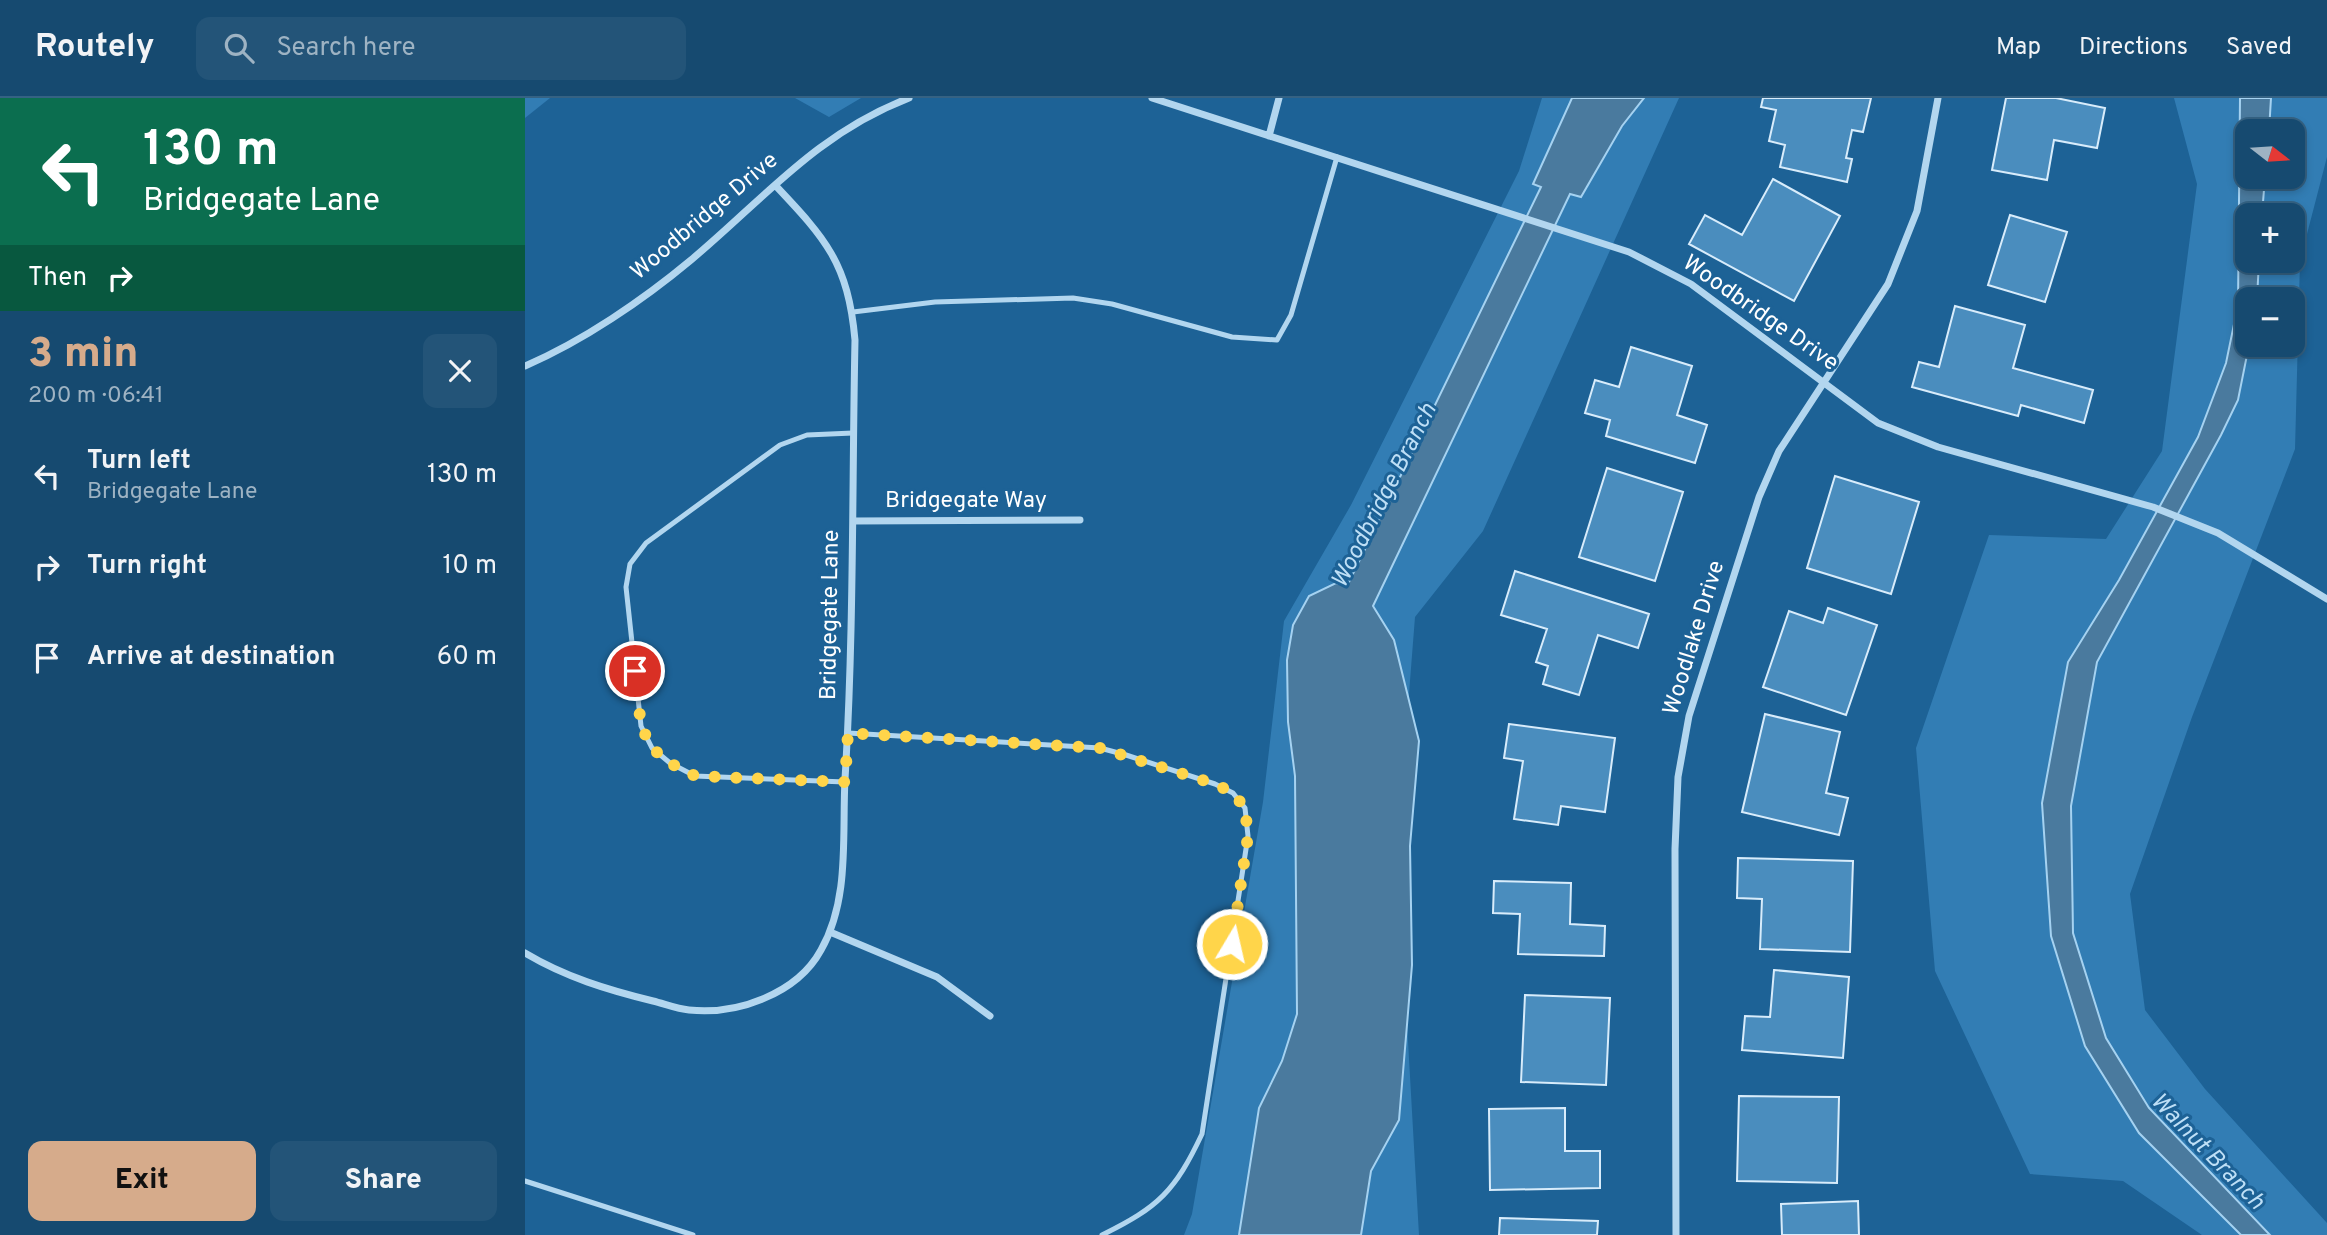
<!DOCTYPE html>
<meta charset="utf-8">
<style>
:root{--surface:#164a70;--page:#235478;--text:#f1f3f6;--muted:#9eb3c3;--line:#356283;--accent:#d6ab8b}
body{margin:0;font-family:Overpass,sans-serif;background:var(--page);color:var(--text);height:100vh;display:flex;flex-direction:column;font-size:26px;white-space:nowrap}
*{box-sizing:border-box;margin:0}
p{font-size:23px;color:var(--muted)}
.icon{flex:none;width:38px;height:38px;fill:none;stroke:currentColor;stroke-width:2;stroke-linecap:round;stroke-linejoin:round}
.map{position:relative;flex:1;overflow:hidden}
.side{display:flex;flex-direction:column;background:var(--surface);width:525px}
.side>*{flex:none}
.top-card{background:#0b6e4f;color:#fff;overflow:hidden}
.needle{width:46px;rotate:107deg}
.buttons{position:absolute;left:1710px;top:21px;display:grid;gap:14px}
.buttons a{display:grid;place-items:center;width:70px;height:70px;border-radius:14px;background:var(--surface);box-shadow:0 4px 10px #0003,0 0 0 2px var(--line);font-size:35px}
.pin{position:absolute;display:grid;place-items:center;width:60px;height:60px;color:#fff;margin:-30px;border:4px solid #fff;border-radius:50%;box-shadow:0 2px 7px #0007}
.me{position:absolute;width:77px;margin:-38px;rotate:9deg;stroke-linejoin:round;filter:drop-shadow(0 0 5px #0008)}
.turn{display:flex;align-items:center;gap:24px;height:147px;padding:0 28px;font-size:32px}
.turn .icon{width:91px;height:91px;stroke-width:2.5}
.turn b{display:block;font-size:49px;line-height:60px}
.then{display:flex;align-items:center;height:66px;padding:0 28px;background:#0003;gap:14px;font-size:26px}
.round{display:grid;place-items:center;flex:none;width:74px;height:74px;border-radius:14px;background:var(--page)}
.summary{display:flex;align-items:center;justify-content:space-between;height:119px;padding:0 28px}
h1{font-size:42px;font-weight:800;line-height:52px;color:var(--accent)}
.button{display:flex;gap:14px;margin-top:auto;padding:14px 28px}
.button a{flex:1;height:80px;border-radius:14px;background:var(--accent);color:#111;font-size:28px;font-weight:800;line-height:80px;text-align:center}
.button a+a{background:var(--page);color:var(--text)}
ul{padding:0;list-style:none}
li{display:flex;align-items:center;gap:21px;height:91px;padding:0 28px}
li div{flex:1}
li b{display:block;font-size:26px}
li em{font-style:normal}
header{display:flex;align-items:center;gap:42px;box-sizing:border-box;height:98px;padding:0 35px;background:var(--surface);border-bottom:2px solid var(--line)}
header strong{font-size:33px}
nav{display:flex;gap:38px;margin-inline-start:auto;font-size:24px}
.search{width:490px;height:63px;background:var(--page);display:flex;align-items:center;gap:18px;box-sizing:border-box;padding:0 24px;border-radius:14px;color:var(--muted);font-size:26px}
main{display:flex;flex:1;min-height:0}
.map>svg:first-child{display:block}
.green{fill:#327db4;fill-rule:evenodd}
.water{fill:#4a7a9e;stroke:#a5d2f1;stroke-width:2}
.building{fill:#4a8dbe;stroke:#d8ecfb;stroke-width:2}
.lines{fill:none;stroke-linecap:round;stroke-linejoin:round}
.service{stroke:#b2d6ef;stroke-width:5}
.minor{stroke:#b2d6ef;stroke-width:7}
.route{stroke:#ffd54a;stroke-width:12;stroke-dasharray:0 21.6}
.labels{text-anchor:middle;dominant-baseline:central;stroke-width:6;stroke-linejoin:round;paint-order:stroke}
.street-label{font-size:23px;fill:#fff;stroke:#1d6296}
.water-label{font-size:24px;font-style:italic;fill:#bedff6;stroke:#1d6296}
</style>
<header>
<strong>Routely</strong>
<div class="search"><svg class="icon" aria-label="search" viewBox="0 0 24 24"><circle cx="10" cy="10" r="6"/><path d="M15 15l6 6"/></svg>Search here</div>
<nav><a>Map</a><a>Directions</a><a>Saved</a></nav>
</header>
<main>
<section class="side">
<div class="top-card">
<div class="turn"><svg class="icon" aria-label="left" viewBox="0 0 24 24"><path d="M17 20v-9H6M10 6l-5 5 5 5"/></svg><div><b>130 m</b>Bridgegate Lane</div></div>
<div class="then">Then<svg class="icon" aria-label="right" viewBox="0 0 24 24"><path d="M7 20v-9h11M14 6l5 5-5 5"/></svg></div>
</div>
<div class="summary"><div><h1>3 min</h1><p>200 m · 06:41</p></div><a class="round"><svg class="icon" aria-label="close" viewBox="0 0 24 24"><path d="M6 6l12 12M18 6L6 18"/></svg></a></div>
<ul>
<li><svg class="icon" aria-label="left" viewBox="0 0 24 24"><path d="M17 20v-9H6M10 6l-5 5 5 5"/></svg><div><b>Turn left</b><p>Bridgegate Lane</p></div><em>130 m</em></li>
<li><svg class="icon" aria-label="right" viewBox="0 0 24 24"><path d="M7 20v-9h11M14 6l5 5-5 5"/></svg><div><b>Turn right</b></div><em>10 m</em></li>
<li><svg class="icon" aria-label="arrive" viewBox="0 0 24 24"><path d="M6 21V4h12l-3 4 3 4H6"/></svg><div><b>Arrive at destination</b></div><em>60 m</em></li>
</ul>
<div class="button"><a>Exit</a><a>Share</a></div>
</section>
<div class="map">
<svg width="1802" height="1137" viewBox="0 0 1802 1137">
<rect width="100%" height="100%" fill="#1d6296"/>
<path class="green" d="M0,0H25L0,20Z
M270,0H336L304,19Z
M1017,0H1154L958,433L890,519L872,749L894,1137H659L667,1116L738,704L759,523L826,407L994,73Z
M1649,0H1802V59L1775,163L1770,351L1667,619L1605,796L1620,912L1680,991L1802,1125V1137H1677L1598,1083L1505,1076L1410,873L1391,650L1464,437L1581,441L1637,353L1672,86ZM1722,33H1768V79H1722ZM1722,117H1768V163H1722ZM1722,201H1768V247H1722Z"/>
<path class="water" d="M1047,0H1119L1097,28L1056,99L1045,96L848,508L869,542L894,643L885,748L887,867L874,1022L846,1073L836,1137H714L734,1010L757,963L772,916L770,678L763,624L762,562L768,527L784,498L811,485L822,488L1016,89L1008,86Z
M1715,0H1746L1744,33H1722V79H1740L1737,117H1722V163H1734L1732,201H1722L1724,247L1713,302L1696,337L1572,564L1546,708L1548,835L1581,940L1624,1010L1745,1137H1716L1614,1035L1560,948L1526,838L1517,705L1543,564L1594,482L1673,339L1701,265L1713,207Z"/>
<path class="building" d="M1238,0H1346L1338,34L1327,32L1321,60L1327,61L1322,84L1255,69L1260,47L1244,43L1251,12L1236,9Z
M1481,0H1531L1580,10L1572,50L1529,42L1522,82L1467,72Z
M1248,81L1315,118L1269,203L1164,146L1180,117L1217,137Z
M1485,117L1542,134L1520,204L1463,187Z
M1430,208L1500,227L1488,270L1568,292L1559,325L1496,307L1493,318L1387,289L1394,264L1414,269Z
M1106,249L1167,268L1152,317L1182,327L1170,365L1081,338L1085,322L1060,315L1070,282L1094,289Z
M1082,370L1158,394L1130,483L1054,459Z
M1310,378L1394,404L1366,496L1282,470Z
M990,473L1124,516L1113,550L1073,537L1054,597L1018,586L1023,568L1011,564L1022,531L976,517Z
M1303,510L1352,527L1321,617L1238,589L1264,513L1298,525Z
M1240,616L1315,634L1301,695L1323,700L1314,737L1217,714Z
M984,626L1090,640L1080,714L1036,708L1033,727L989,721L998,663L979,660Z
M1213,760L1328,763L1325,854L1235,851L1237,801L1212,800Z
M969,783L1046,785L1045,826L1080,828L1079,858L993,856L995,816L968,815Z
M1249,872L1324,879L1318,960L1217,952L1220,918L1245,919Z
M1000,897L1085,900L1081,987L996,984Z
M1214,998L1314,999L1312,1085L1212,1083Z
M1040,1010V1053H1075V1090L965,1092L964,1011Z
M1333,1103L1334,1137H1257L1256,1106Z
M975,1120L1073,1123L1072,1137H974Z"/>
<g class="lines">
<path class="service" d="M328,214L410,204L548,200L587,206L707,239L752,242L766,217L812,59
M323,635L575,650L601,657L690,686L708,695L720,710L723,738L677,1036C650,1093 634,1109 577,1137
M320,684L170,678L145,665L127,650L116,628L101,489L105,466L121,445L255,347L282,337L328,335
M0,1083L168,1137"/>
<path class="minor" d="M627,0L1104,154L1166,186L1353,325L1413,349L1628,409L1693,435L1802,501
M744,38L754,0
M0,268C58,243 118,202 166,162C240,100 291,36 384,0
M328,423L555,422
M305,834L412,879L465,918
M0,855C40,879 83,892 128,903C140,906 152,911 164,912C212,917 272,896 296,852C325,801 317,738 320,681C329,535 327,388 330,242C323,165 301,141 250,87
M1151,1137L1150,751L1153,679L1164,618L1234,399L1254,353L1363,186L1392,113L1413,0"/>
</g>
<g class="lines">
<path class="route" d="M110,573L116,628L127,650L145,665L170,678L320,684L323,635L575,650L690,686L708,695L720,710L723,738L707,846"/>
</g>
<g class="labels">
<g class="street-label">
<text transform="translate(180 119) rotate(-40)">Woodbridge Drive</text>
<text transform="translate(1235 216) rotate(35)">Woodbridge Drive</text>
<text x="441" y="403">Bridgegate Way</text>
<text transform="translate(306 517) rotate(-89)">Bridgegate Lane</text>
<text transform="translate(1170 540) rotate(-73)">Woodlake Drive</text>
</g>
<g class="water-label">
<text transform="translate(860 398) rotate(-63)">Woodbridge Branch</text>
<text transform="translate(1682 1054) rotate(46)">Walnut Branch</text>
</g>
</g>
</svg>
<div class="buttons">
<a><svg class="needle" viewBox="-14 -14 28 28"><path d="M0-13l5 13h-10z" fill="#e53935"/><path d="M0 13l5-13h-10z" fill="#9eb3c3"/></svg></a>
<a>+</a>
<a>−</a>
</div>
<div class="pin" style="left:110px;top:573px;background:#d93025"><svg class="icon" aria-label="arrive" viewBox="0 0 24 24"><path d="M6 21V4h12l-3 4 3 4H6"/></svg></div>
<svg class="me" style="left:707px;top:846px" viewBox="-20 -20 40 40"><circle r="17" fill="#ffd54a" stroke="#fff" stroke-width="3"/><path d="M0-11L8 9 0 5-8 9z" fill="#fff"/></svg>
</div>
</main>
